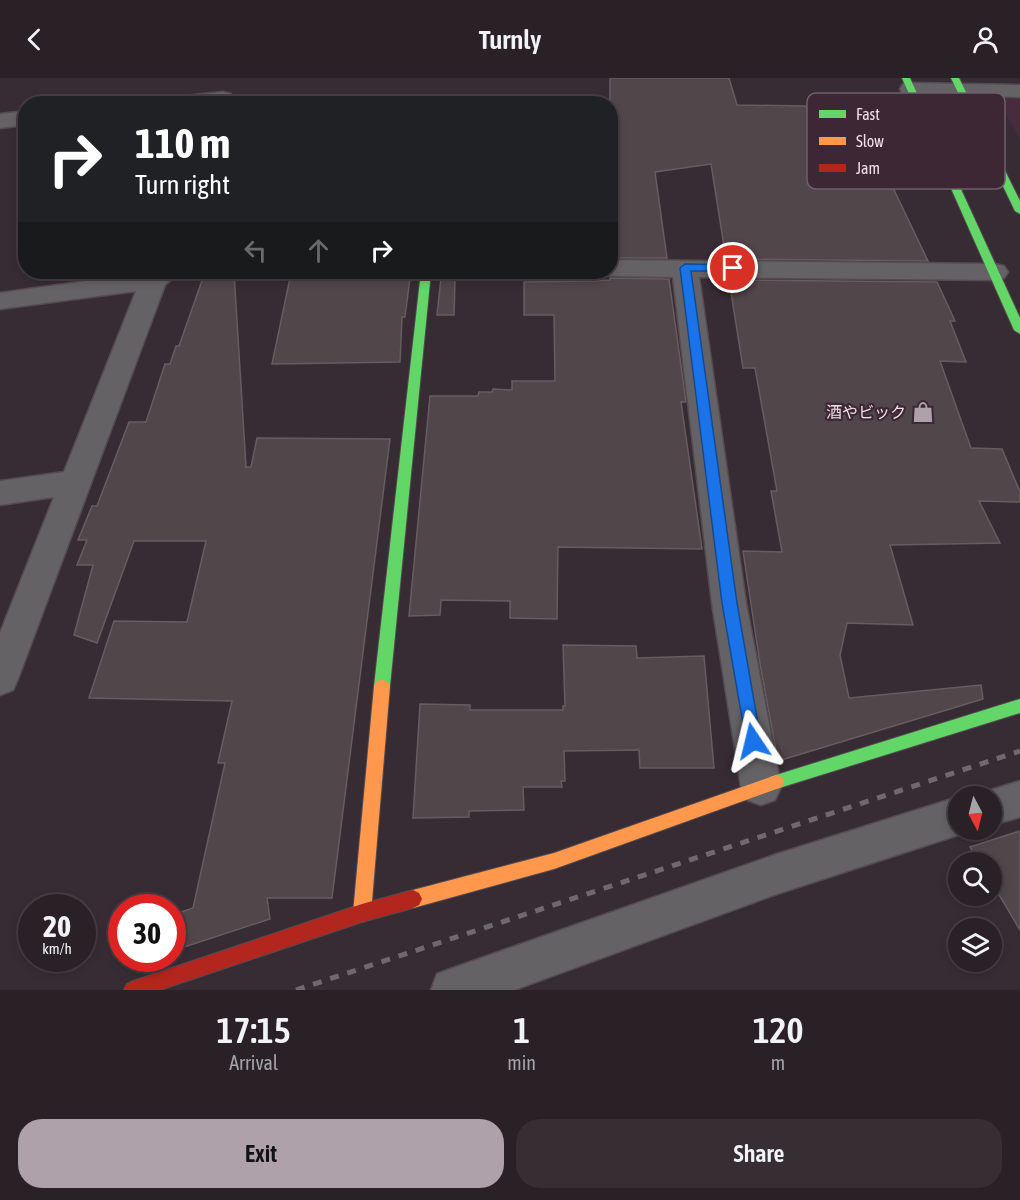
<!DOCTYPE html>
<meta charset="utf-8">
<style>
:root{--surface:#2a2127;--page:#362e33;--text:#f1f3f6;--muted:#a5a3a7;--line:#463e44;--accent:#afa1a9}
body{margin:0;font-family:"Asap Condensed","Noto Sans JP",sans-serif;background:var(--page);color:var(--text);height:100vh;display:flex;flex-direction:column;font-size:22px;white-space:nowrap}
*{box-sizing:border-box;margin:0}
p{font-size:20px;color:var(--muted)}
.icon{flex:none;width:33px;height:33px;fill:none;stroke:currentColor;stroke-width:2;stroke-linecap:round;stroke-linejoin:round}
.map{position:relative;height:912px;overflow:hidden}
.details{display:flex;flex-direction:column;background:var(--surface);flex:1}
.details>*{flex:none}
.guide{position:absolute;left:18px;top:18px;width:600px;height:183px;border-radius:24px;box-shadow:0 3px 9px #0003,0 0 0 2px var(--line);background:#202124;color:#fff;overflow:hidden}
.needle{width:39px;rotate:173deg}
.fabs{position:absolute;left:948px;top:708px;display:grid;gap:12px}
.fabs a{display:grid;place-items:center;width:54px;height:54px;border-radius:50%;background:var(--surface);box-shadow:0 3px 9px #0003,0 0 0 2px var(--line);font-size:30px}
.speed{position:absolute;left:18px;top:816px;display:flex;gap:12px;font-size:30px;font-weight:700;text-align:center}
.speed>*{display:grid;place-content:center;width:78px;height:78px;border-radius:50%;background:var(--surface);box-shadow:0 3px 9px #0003,0 0 0 2px var(--line);line-height:1}
.speed small{font-size:15px;font-weight:400}
.speed .limit{border:9px solid #d22;background:#fff;color:#111}
.pin{position:absolute;display:grid;place-items:center;width:51px;height:51px;color:#fff;margin:-26px;border:3px solid #fff;border-radius:50%;box-shadow:0 2px 6px #0007}
.me{position:absolute;width:66px;margin:-33px;rotate:350deg;stroke-linejoin:round;filter:drop-shadow(0 0 4px #0008)}
.turn{display:flex;align-items:center;gap:21px;height:126px;padding:0 18px;font-size:27px}
.turn .icon{width:78px;height:78px;stroke-width:2.5}
.turn b{display:block;font-size:42px;line-height:51px}
.lanes{display:flex;align-items:center;height:57px;padding:0 18px;background:#0003;justify-content:center;gap:30px;direction:ltr}
.lanes .off{opacity:.35}
.eta{display:flex;justify-content:space-evenly;align-items:center;height:102px;text-align:center}
.eta b{font-size:36px;font-weight:600;line-height:42px}
.cta{display:flex;gap:12px;margin-top:auto;padding:12px 18px}
.cta a{flex:1;height:69px;border-radius:24px;background:var(--accent);color:#111;font-size:24px;font-weight:600;line-height:69px;text-align:center}
.cta a+a{background:var(--page);color:var(--text)}
header{display:flex;justify-content:space-between;align-items:center;height:78px;padding:0 18px;background:var(--surface);font-size:27px;font-weight:600}
.map>svg:first-child{display:block}
.built{fill:#472c3d}
.building{fill:#51464a;stroke:#685c61;stroke-width:1.5}
.lines{fill:none;stroke-linecap:round;stroke-linejoin:round}
.street-casing{stroke:#544a50;stroke-width:3}
.fast-casing{stroke:#544a50;stroke-width:2}
.slow-casing{stroke:#544a50;stroke-width:2}
.jam-casing{stroke:#544a50;stroke-width:2}
.street{fill:#656265;fill-rule:evenodd}
.fast{fill:#63d668;fill-rule:evenodd}
.slow{fill:#ff974d;fill-rule:evenodd}
.jam{fill:#b3261e;fill-rule:evenodd}
.rail{stroke:#6f696e;stroke-width:5;stroke-dasharray:9 9;stroke-linecap:butt}
.route{fill:#1a73e8;stroke:#114b97;stroke-width:1.5}
.labels{text-anchor:middle;dominant-baseline:central;stroke-width:4.5;stroke-linejoin:round;paint-order:stroke}
.poi-label{font-size:16px;fill:#efe0e8;stroke:#3d2735;text-anchor:end}
.key{fill:#3d2735;stroke:#725e6b;stroke-width:1.5}
.key-label{font-size:16px;fill:#efe0e8}
</style>
<header><svg class="icon" aria-label="back" viewBox="0 0 24 24"><path d="M15 5l-7 7 7 7"/></svg>Turnly<svg class="icon" aria-label="person" viewBox="0 0 24 24"><circle cx="12" cy="8" r="4"/><path d="M4 21q1-7 8-7t8 7"/></svg></header>
<div class="map">
<svg width="1020" height="912" viewBox="0 0 1020 912">
<rect width="100%" height="100%" fill="#382c34"/>
<path class="built" d="M1020,20V61L997,21Z"/>
<path class="building" d="M610,0H729L737,27L806,28L819,69H838L840,73L873,68L928,183L726,181L711,86L655,94L667,180H610Z
M205,194H234L246,389H251L257,360L390,361L332,820H267L270,841L172,873V837L193,830L225,685H218L232,623L89,620L114,543L187,544L206,463H134L97,565L74,557L93,487H77L87,462H78L92,428H97L129,344H146L165,286H170L176,268H179Z
M290,200H410L405,239H402L400,284L272,286Z
M441,200L455,201L454,237H437Z
M610,200L669,201L686,324H681L702,471L558,469L557,541L510,540V523L441,522L440,537L409,538L430,318H478L479,314H492L493,311L512,312V303H555L554,237H524V204L591,203L610,202Z
M729,202L937,204L955,243H950L966,284L940,283L971,370L1002,371L1020,414V424L979,423L1000,465L890,467L913,547L847,545L840,577L849,620L981,607L983,621L778,683L760,586L743,473L782,474L771,413H777L755,290H743Z
M563,567L636,568L637,580L704,578L714,690H640L639,672L564,673L565,703H561L562,709H523L524,732L469,733V739L413,740L420,626L470,627V632H563V628H565Z
M1020,753V852L992,805V784H979L970,769Z"/>
<g class="lines">
<defs>
<path id="street" d="M911,5L1020,7V19L903,16L900,11L903,6Z
M223,14L231,16L234,21L231,26H164L167,21L175,19Z
M26,33V47L0,50V36Z
M610,182L995,186L1004,188L1008,194L1004,200L995,202L699,199L746,525L781,709L775,722L761,727L747,722L741,709L712,525L673,199L610,198L601,196L599,194H610Z
M150,194H180L165,207L18,601L13,612L0,617V555L54,419L0,427V403L64,394L136,213L0,231V215Z
M1020,703V739L992,747V718H977L978,716Z
M958,719V752H972L958,757L777,816L514,912H431L437,896L453,890L777,776Z"/>
<path id="fast" d="M902,0H910L1020,240V256L1014,252Z
M951,0H959L1020,123V136L1015,133Z
M421,194H431L390,608L387,613L382,614L377,613L374,608Z
M1020,621V635L776,711L770,709L768,704L770,699L776,697Z"/>
<path id="slow" d="M382,602L387,603L390,608L371,835L368,841L362,844L356,841L353,835L374,608L377,603Z
M776,697L782,699L784,704L782,709L554,791L413,830L407,827L404,821L407,815L413,812L554,775Z"/>
<path id="jam" d="M413,812L419,815L422,821L419,827L413,830L362,844L160,912H124L127,906L133,903L362,826Z"/>
</defs>
<use href="#street" class="street-casing"/>
<use href="#fast" class="fast-casing"/>
<use href="#slow" class="slow-casing"/>
<use href="#jam" class="jam-casing"/>
<use href="#street" class="street"/>
<use href="#fast" class="fast"/>
<use href="#slow" class="slow"/>
<use href="#jam" class="jam"/>
<path class="rail" d="M296,912L1020,673"/>
</g>
<path class="route" d="M685,186L733,187L738,190L733,193H691L737,525L761,663L759,668L753,670L748,668L746,663L722,525L680,190Z"/>
<defs>
<symbol id="shop-bare" viewBox="-9 -9 18 18"><path d="M-5-2.5h2.3a2.7 3.5 0 0 1 5.4 0H5L5.5 6h-11ZM-1.5-2.5h3a1.5 2.3 0 0 0-3 0Z" fill="#afa1a9" stroke="#3d2735" stroke-width="2.5" paint-order="stroke"/></symbol>
</defs>
<g fill-rule="evenodd">
<use href="#shop-bare" x="908" y="319" width="30" height="30"/>
</g>
<g class="labels">
<g class="poi-label">
<text x="906" y="334">酒やビック</text>
</g>
</g>
<rect x="807" y="15" width="198" height="96" rx="9" class="key"/>
<rect x="819" y="32" width="27" height="8" fill="#63d668"/>
<rect x="819" y="59" width="27" height="8" fill="#ff974d"/>
<rect x="819" y="86" width="27" height="8" fill="#b3261e"/>
<g class="key-label">
<text x="856" y="42">Fast</text>
<text x="856" y="69">Slow</text>
<text x="856" y="96">Jam</text>
</g>
</svg>
<div class="fabs">
<a><svg class="needle" viewBox="-14 -14 28 28"><path d="M0-13l5 13h-10z" fill="#e53935"/><path d="M0 13l5-13h-10z" fill="#a5a3a7"/></svg></a>
<a><svg class="icon" aria-label="search" viewBox="0 0 24 24"><circle cx="10" cy="10" r="6"/><path d="M15 15l6 6"/></svg></a>
<a><svg class="icon" aria-label="layers" viewBox="0 0 24 24"><path d="M12 4l9 5-9 5-9-5zM3 14l9 5 9-5"/></svg></a>
</div>
<div class="speed"><div>20<small>km/h</small></div><div class="limit">30</div></div>
<div class="pin" style="left:733px;top:190px;background:#d93025"><svg class="icon" aria-label="arrive" viewBox="0 0 24 24"><path d="M6 21V4h12l-3 4 3 4H6"/></svg></div>
<svg class="me" style="left:753px;top:663px" viewBox="-20 -20 40 40"><path d="M0-17L14 15 0 8-14 15z" fill="#1a73e8" stroke="#fff" stroke-width="4"/></svg>
<div class="guide">
<div class="turn"><svg class="icon" aria-label="right" viewBox="0 0 24 24"><path d="M7 20v-9h11M14 6l5 5-5 5"/></svg><div><b>110 m</b>Turn right</div></div>
<div class="lanes"><svg class="icon off" aria-label="left" viewBox="0 0 24 24"><path d="M17 20v-9H6M10 6l-5 5 5 5"/></svg><svg class="icon off" aria-label="ahead" viewBox="0 0 24 24"><path d="M12 20V5M6 11l6-6 6 6"/></svg><svg class="icon" aria-label="right" viewBox="0 0 24 24"><path d="M7 20v-9h11M14 6l5 5-5 5"/></svg></div>
</div>
</div>
<section class="details">
<div class="eta">
<div><b>17:15</b><p>Arrival</p></div>
<div><b>1</b><p>min</p></div>
<div><b>120</b><p>m</p></div>
</div>
<div class="cta"><a>Exit</a><a>Share</a></div>
</section>
